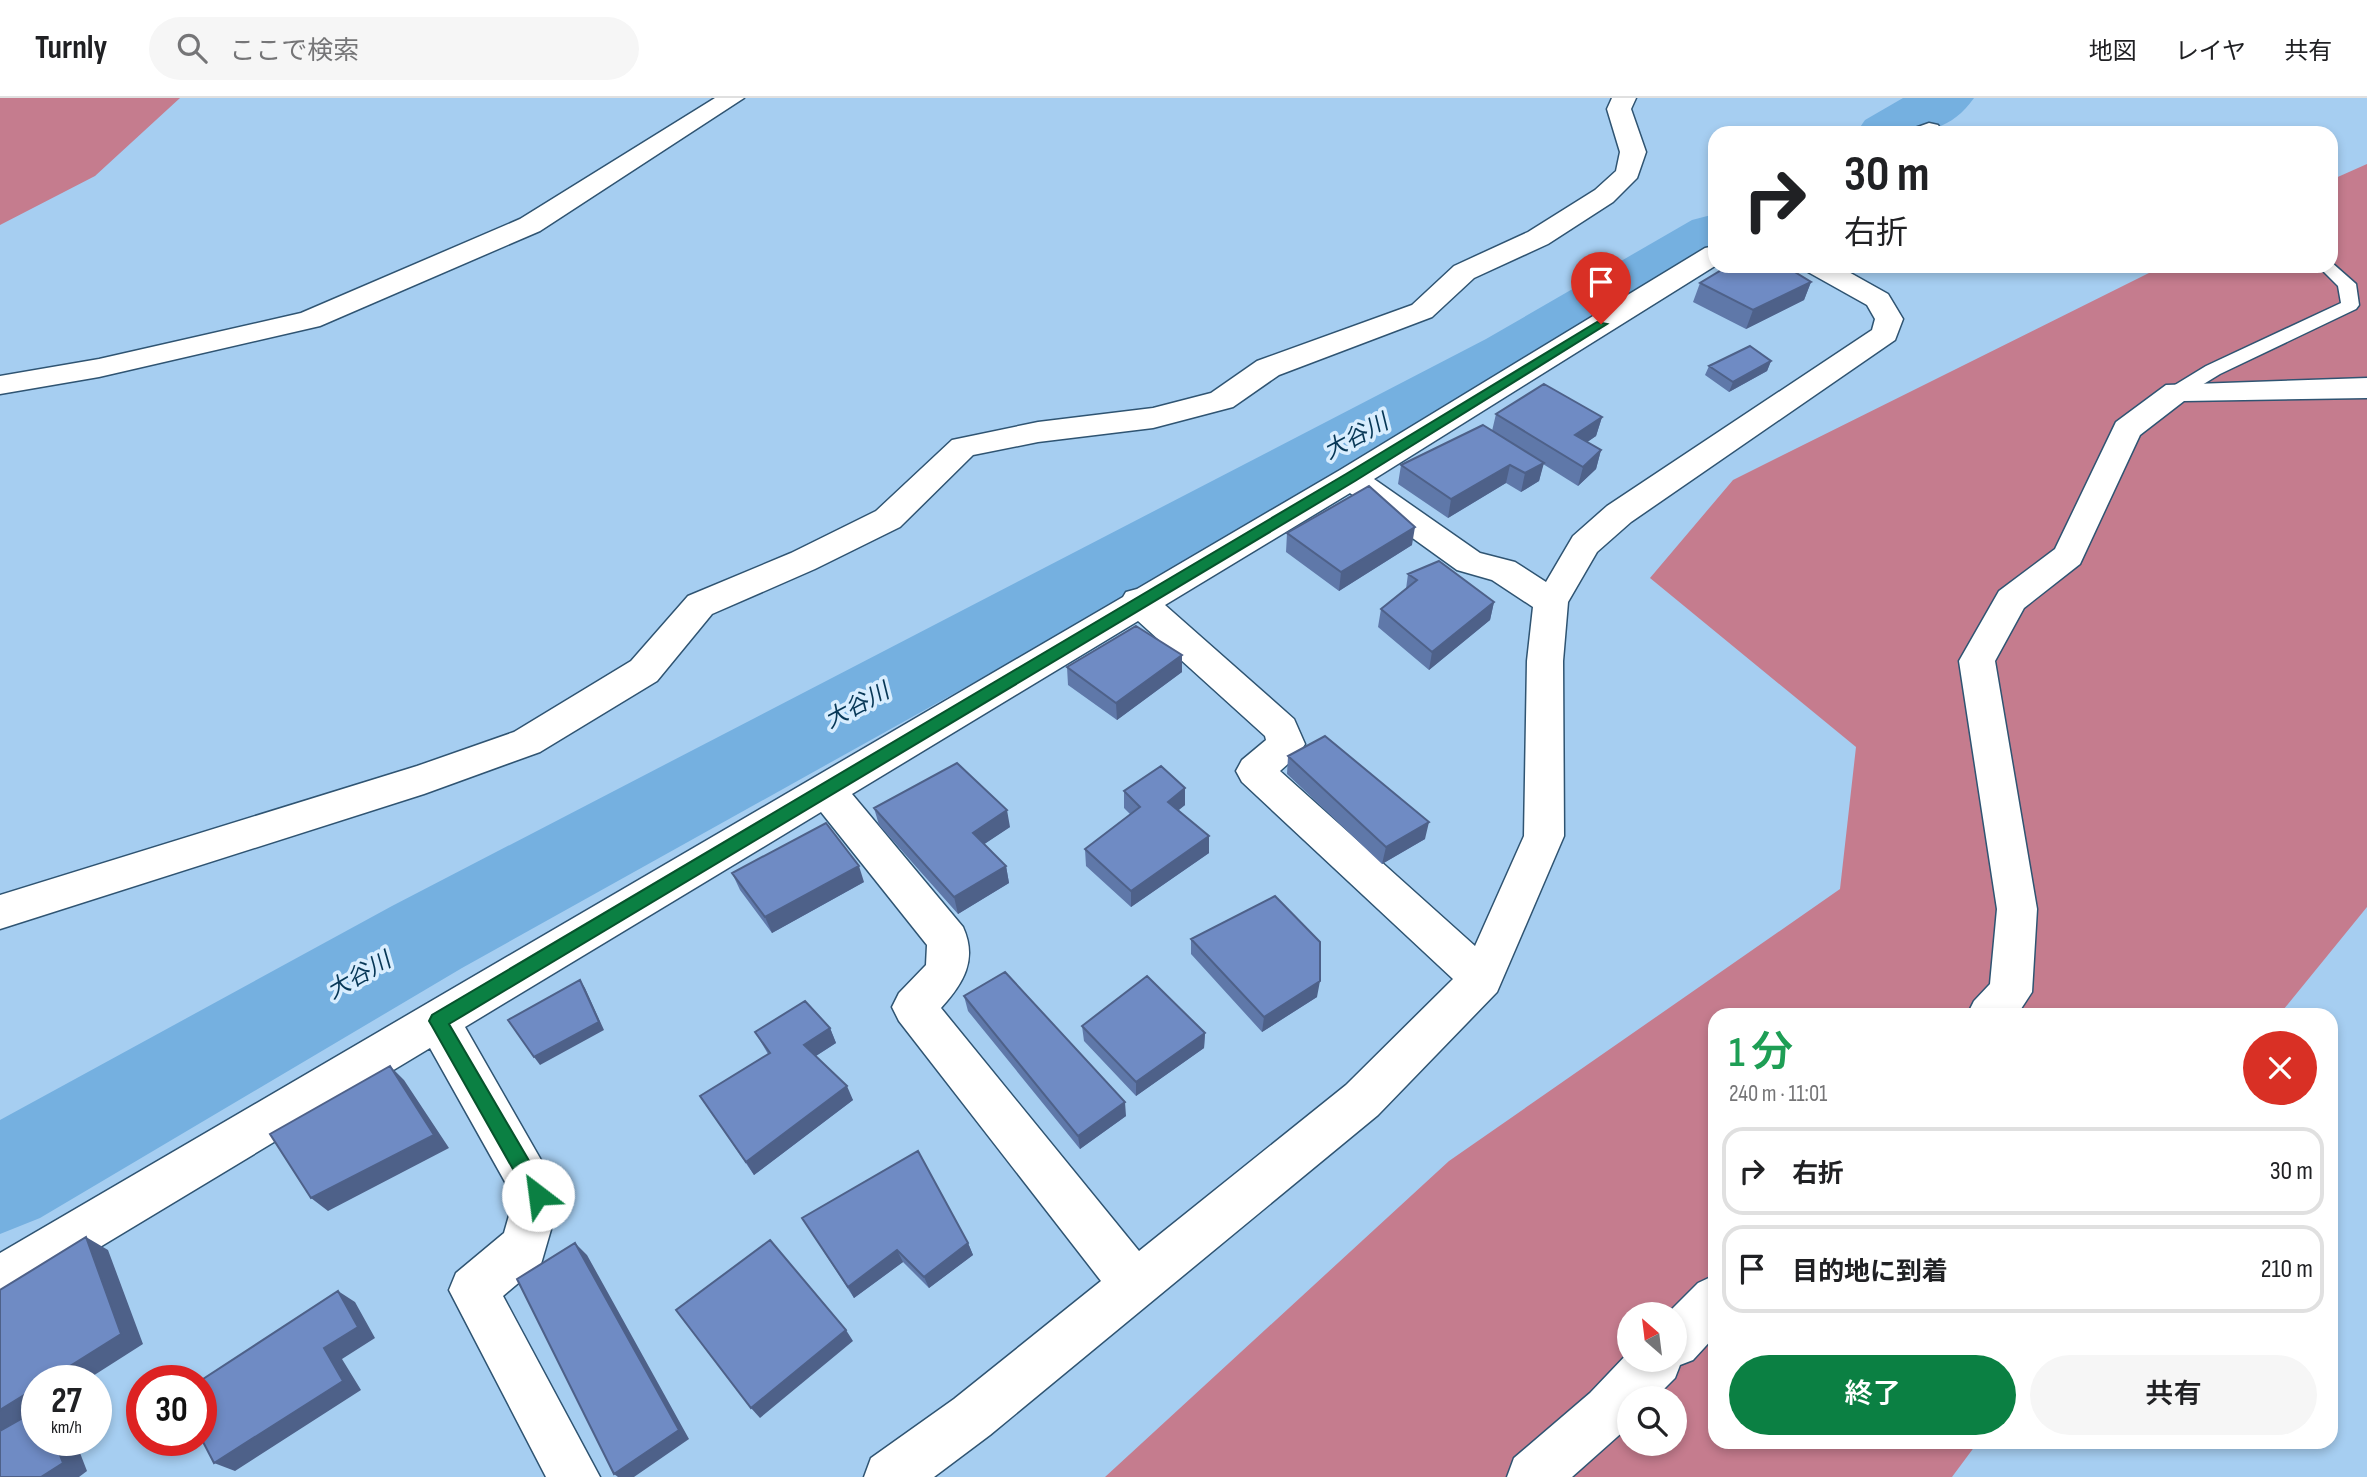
<!DOCTYPE html>
<html lang="ja">
<meta charset="utf-8">
<style>
:root{--surface:#fff;--page:#f6f6f6;--text:#202124;--muted:#757577;--line:#e0e0e0;--accent:#0b8043}
body{margin:0;font-family:"Sofia Sans Condensed","Noto Sans JP",sans-serif;background:var(--page);color:var(--text);height:100vh;display:flex;flex-direction:column;font-size:26px;white-space:nowrap}
*{box-sizing:border-box;margin:0}
p{font-size:23px;color:var(--muted)}
.icon{flex:none;width:38px;height:38px;fill:none;stroke:currentColor;stroke-width:2;stroke-linecap:round;stroke-linejoin:round}
.map{position:relative;flex:1;overflow:hidden}
.details{position:absolute;left:1708px;top:910px;width:630px;height:441px;display:flex;flex-direction:column;background:var(--surface);border-radius:21px;box-shadow:0 4px 10px #0003}
.details>*{flex:none}
.hud{position:absolute;left:1708px;top:28px;width:630px;height:147px;border-radius:21px;box-shadow:0 4px 10px #0003;background:#fff;color:var(--text);overflow:hidden}
.needle{width:46px;rotate:332deg}
.fabs{position:absolute;left:1617px;top:1204px;display:grid;gap:14px}
.fabs a{display:grid;place-items:center;width:70px;height:70px;border-radius:50%;background:var(--surface);box-shadow:0 4px 10px #0003;font-size:35px}
.speed{position:absolute;left:21px;top:1267px;display:flex;gap:14px;font-size:35px;font-weight:700;text-align:center}
.speed>*{display:grid;place-content:center;width:91px;height:91px;border-radius:50%;background:var(--surface);box-shadow:0 4px 10px #0003;line-height:1}
.speed small{font-size:18px;font-weight:400}
.speed .limit{border:10px solid #d22;background:#fff;color:#111}
.pin{position:absolute;display:grid;place-items:center;width:60px;height:60px;color:#fff;margin:-72px -30px;border-radius:50% 50% 50% 0;rotate:-45deg;box-shadow:0 0 7px #0007}
.pin .icon{rotate:45deg}
.me{position:absolute;width:77px;margin:-38px;rotate:330deg;stroke-linejoin:round;filter:drop-shadow(0 0 5px #0008)}
.turn{display:flex;align-items:center;gap:24px;height:147px;padding:0 21px;font-size:32px}
.turn .icon{width:91px;height:91px;stroke-width:2.5}
.turn b{display:block;font-size:49px;line-height:60px}
.round{display:grid;place-items:center;flex:none;width:74px;height:74px;border-radius:37px;background:var(--page)}
.headline{display:flex;align-items:center;justify-content:space-between;height:119px;padding:0 21px}
h1{font-size:42px;font-weight:600;line-height:52px;color:#1e9e55}
.button{display:flex;gap:14px;margin-top:auto;padding:14px 21px}
.button a{flex:1;height:80px;border-radius:42px;background:var(--accent);color:#fff;font-size:28px;font-weight:600;line-height:80px;text-align:center}
.button a+a{background:var(--page);color:var(--text)}
ul{padding:0;list-style:none}
li{display:flex;align-items:center;gap:21px;height:88px;margin:0 14px 10px;padding:0 7px;border:4px solid var(--line);border-radius:21px}
li div{flex:1}
li b{display:block;font-size:26px}
li em{font-style:normal}
header{display:flex;align-items:center;gap:42px;box-sizing:border-box;height:98px;padding:0 35px;background:var(--surface);border-bottom:2px solid var(--line)}
header strong{font-size:33px}
nav{display:flex;gap:38px;margin-inline-start:auto;font-size:24px}
.search{width:490px;height:63px;background:var(--page);display:flex;align-items:center;gap:18px;box-sizing:border-box;padding:0 24px;border-radius:38px;color:var(--muted);font-size:26px}
.map>svg:first-child{display:block}
.forest{fill:#c57c8e;fill-rule:evenodd}
.lines{fill:none;stroke-linecap:round;stroke-linejoin:round}
.river{fill:#75b0e0;fill-rule:evenodd}
.service-casing{stroke:#2f5472;stroke-width:3}
.minor-casing{stroke:#2f5472;stroke-width:3}
.service{fill:#fff;fill-rule:evenodd}
.minor{fill:#fff;fill-rule:evenodd}
.wall{fill:#5f78a9}
.shaded-wall{fill:#4e6189}
.building{fill:#6f8bc4;stroke:#4e6189;stroke-width:2}
.route{fill:#0b8043;stroke:#07532c;stroke-width:2}
.labels{text-anchor:middle;dominant-baseline:central;stroke-width:7;stroke-linejoin:round;paint-order:stroke}
.water-label{font-size:23px;font-style:italic;fill:#073756;stroke:#d8edfe}
</style>
<header>
<strong>Turnly</strong>
<div class="search"><svg class="icon" aria-label="search" viewBox="0 0 24 24"><circle cx="10" cy="10" r="6"/><path d="M15 15l6 6"/></svg>ここで検索</div>
<nav><a>地図</a><a>レイヤ</a><a>共有</a></nav>
</header>
<div class="map">
<svg width="2367" height="1379" viewBox="0 0 2367 1379">
<rect width="100%" height="100%" fill="#a6cef1"/>
<path class="forest" d="M0,0H180L95,78L0,127Z
M2367,66V809L2279,917H1715V1344H1978L1952,1379H1105L1449,1063L1840,791L1856,649L1650,480L1733,382L2163,168H2331V82ZM1629,1216H1675V1262H1629ZM1629,1300H1675V1346H1629Z"/>
<g class="lines">
<path class="river" d="M1903,0H1974C1944,43 1902,35 1856,35L1865,22Z
M1715,116V164L1536,271L462,870L40,1120L0,1136V1022L392,808L1486,241L1692,122Z"/>
<defs>
<path id="service" d="M2331,164L2356,186L2359,207L2356,211L2220,276L2184,298H2170L2167,294L2170,290L2206,268L2341,205L2338,188L2318,168H2331Z"/>
<path id="minor" d="M715,0H744L540,133L320,228L99,279L0,296V278L99,261L301,215L520,121Z
M1612,0H1636L1631,11L1646,54L1637,80L1613,104L1548,146L1474,180L1432,219L1279,277L1233,309L1153,330L1038,344L973,357L900,429L815,471L712,516L657,583L540,654L424,696L0,831V797L417,668L514,634L631,563L688,498L791,455L876,413L952,342L1038,324L1153,310L1211,295L1257,263L1412,207L1454,168L1528,134L1595,92L1616,73L1620,54L1607,11Z
M1929,25L1938,27L1941,32L1939,35H1911L1915,30Z
M1715,148V168L1374,381L1480,455L1515,464L1546,484L1573,438L1607,408L1872,232L1875,221L1867,207L1808,174L1804,168H1838L1888,196L1903,221L1895,242L1631,424L1597,454L1568,504L1563,563L1564,738L1497,894L1378,1017L990,1337L934,1379H864L871,1360L954,1301L1101,1183L899,923L892,909L899,895L926,867L927,847L821,714L465,929L561,1097L541,1166L503,1198L600,1379H546L449,1192L456,1175L504,1135L514,1100L430,950L17,1199L0,1206V1155L1123,499L1126,494L1137,491L1340,372L1705,150ZM1350,395L1457,472L1492,482L1533,509L1527,563L1524,738L1475,848L1280,673L1299,656L1305,646L1294,621L1165,507ZM1138,523L1265,638L1266,642L1242,662L1236,673L1242,684L1453,881L1346,987L1139,1153L941,910C963,886 978,862 963,829L852,696Z
M2367,280V300L2184,303L2140,337L2080,466L2024,510L1995,563L2037,811L2032,894L2017,917H1967L1974,903L1990,886L1997,811L1959,563L1999,493L2055,451L2116,324L2166,287Z
M1715,1177V1238L1693,1262L1680,1267L1675,1280L1655,1300H1629V1328L1626,1331L1572,1379H1507L1514,1360L1590,1295L1629,1254V1262H1675V1216H1667L1698,1185Z"/>
</defs>
<use href="#service" class="service-casing"/>
<use href="#minor" class="minor-casing"/>
<use href="#service" class="service"/>
<use href="#minor" class="minor"/>
</g>
<path class="wall" d="M1811,184L1804,202L1746,231L1693,204L1700,185Z
M1771,263L1767,273L1729,294L1705,277L1709,268Z
M1496,316L1602,319L1596,338L1587,344L1601,352L1596,371L1578,388L1543,366L1539,383L1521,394L1506,385L1448,420L1398,386L1401,367L1492,333Z
M1287,435L1412,447L1339,493L1286,454Z
M1408,476L1494,504L1490,522L1429,572L1378,529L1381,511L1406,491Z
M1182,557V574L1117,622L1068,587L1067,569Z
M1288,658L1425,741L1382,766L1287,676Z
M1185,690V707L1178,712L1209,738V755L1131,809L1086,768L1085,751L1130,716L1124,710V693Z
M874,710L1010,729L984,746L1006,768L1009,785L958,816L879,727Z
M732,775L864,784L772,835L740,792Z
M1191,841L1317,899L1262,934L1191,856Z
M964,898L1126,1018L1080,1051L968,913Z
M1082,928L1205,935L1204,950L1136,998L1084,943Z
M830,930L836,945L816,958L853,1002L754,1077L700,998L768,956L755,934Z
M802,1120L968,1145L973,1157L929,1190L903,1164L854,1200Z"/>
<path class="shaded-wall" d="M1811,184L1804,202L1746,231L1753,212Z
M1771,263L1767,273L1729,294L1733,284Z
M1602,319L1596,338L1570,356L1575,337Z
M1601,352L1596,371L1578,388L1583,369Z
M1544,365L1539,383L1521,394L1525,375Z
M1510,367L1506,385L1448,420L1451,401Z
M1415,429L1412,447L1339,493L1341,474Z
M1494,504L1490,522L1429,572L1432,554Z
M1182,557V574L1117,622L1116,605Z
M1185,690V707L1168,721V704Z
M1007,712L1010,729L977,751L973,735Z
M1429,724L1425,741L1382,766L1386,749Z
M1209,738V755L1131,809V793Z
M859,768L864,784L772,835L765,819Z
M1006,768L1009,785L958,816L954,799Z
M580,882L585,890L604,932L540,967L534,959Z
M1320,883L1317,899L1262,934L1264,919Z
M830,930L836,945L811,961L804,947Z
M1205,935L1204,950L1136,998V984Z
M390,968L404,982L449,1050L328,1113L311,1100Z
M847,988L853,1002L754,1077L746,1064Z
M1125,1004L1126,1018L1080,1051L1078,1038Z
M86,1139L108,1152L143,1246L85,1283H46Z
M575,1145L587,1157L689,1341L634,1379H618L614,1376Z
M968,1145L973,1157L929,1190L924,1179Z
M897,1152L903,1164L854,1200L848,1189Z
M338,1193L355,1204L375,1240L342,1261L361,1292L235,1373L214,1365L324,1250Z
M846,1232L853,1243L760,1320L751,1310Z
M37,1289V1314L0,1337V1312Z
M54,1342H75L87,1373L79,1379H41Z"/>
<path class="building" d="M1728,168H1785L1811,184L1753,212L1700,185Z
M1750,248L1771,263L1733,284L1709,268Z
M1544,286L1602,319L1575,337L1601,352L1583,369L1496,316Z
M1483,327L1544,365L1525,375L1510,367L1451,401L1401,367Z
M1369,388L1415,429L1341,474L1287,435Z
M1439,463L1494,504L1432,554L1381,511L1417,482L1408,476Z
M1136,528L1182,557L1116,605L1067,569Z
M1325,638L1429,724L1386,749L1288,658Z
M957,665L1007,712L973,735L1006,768L954,799L874,710Z
M1161,668L1185,690L1168,704L1209,738L1131,793L1085,751L1140,709L1124,693Z
M826,725L859,768L765,819L732,775Z
M1275,798L1320,844V883L1264,919L1191,841Z
M1005,874L1125,1004L1078,1038L964,898Z
M1147,878L1205,935L1136,984L1082,928Z
M580,882L599,924L534,959L508,922Z
M805,903L830,930L804,947L847,988L746,1064L700,998L770,955L755,934Z
M390,968L434,1037L311,1100L270,1036Z
M918,1053L968,1145L924,1179L897,1152L848,1189L802,1120Z
M86,1139L121,1236L46,1283H37V1289L0,1312V1192Z
M770,1142L846,1232L751,1310L676,1212Z
M575,1145L679,1332L614,1376L517,1181Z
M338,1193L358,1229L324,1250L343,1283L214,1365L201,1340V1283H200Z
M37,1312V1342H54L63,1365L41,1379H0V1333Z"/>
<path class="route" d="M1597,224L1607,226L1355,383L449,926L545,1090L548,1097L545,1103L538,1106L531,1103L432,928L429,923L432,917L1346,376Z"/>
<g class="labels">
<g class="water-label">
<text transform="translate(1356 339) rotate(-28)">大谷川</text>
<text transform="translate(857 608) rotate(-28)">大谷川</text>
<text transform="translate(359 878) rotate(-30)">大谷川</text>
</g>
</g>
</svg>
<div class="fabs">
<a><svg class="needle" viewBox="-14 -14 28 28"><path d="M0-13l5 13h-10z" fill="#e53935"/><path d="M0 13l5-13h-10z" fill="#757577"/></svg></a>
<a><svg class="icon" aria-label="search" viewBox="0 0 24 24"><circle cx="10" cy="10" r="6"/><path d="M15 15l6 6"/></svg></a>
</div>
<div class="speed"><div>27<small>km/h</small></div><div class="limit">30</div></div>
<div class="pin" style="left:1601px;top:226px;background:#d93025"><svg class="icon" aria-label="arrive" viewBox="0 0 24 24"><path d="M6 21V4h12l-3 4 3 4H6"/></svg></div>
<svg class="me" style="left:538px;top:1097px" viewBox="-20 -20 40 40"><circle r="19" fill="#fff"/><path d="M0-13L10 11 0 6-10 11z" fill="#0b8043"/></svg>
<div class="hud">
<div class="turn"><svg class="icon" aria-label="right" viewBox="0 0 24 24"><path d="M7 20v-9h11M14 6l5 5-5 5"/></svg><div><b>30 m</b>右折</div></div>
</div>
<section class="details">
<div class="headline"><div><h1>1 分</h1><p>240 m · 11:01</p></div><a class="round" style="background:#d93025;color:#fff"><svg class="icon" aria-label="close" viewBox="0 0 24 24"><path d="M6 6l12 12M18 6L6 18"/></svg></a></div>
<ul>
<li><svg class="icon" aria-label="right" viewBox="0 0 24 24"><path d="M7 20v-9h11M14 6l5 5-5 5"/></svg><div><b>右折</b></div><em>30 m</em></li>
<li><svg class="icon" aria-label="arrive" viewBox="0 0 24 24"><path d="M6 21V4h12l-3 4 3 4H6"/></svg><div><b>目的地に到着</b></div><em>210 m</em></li>
</ul>
<div class="button"><a>終了</a><a>共有</a></div>
</section>
</div>
